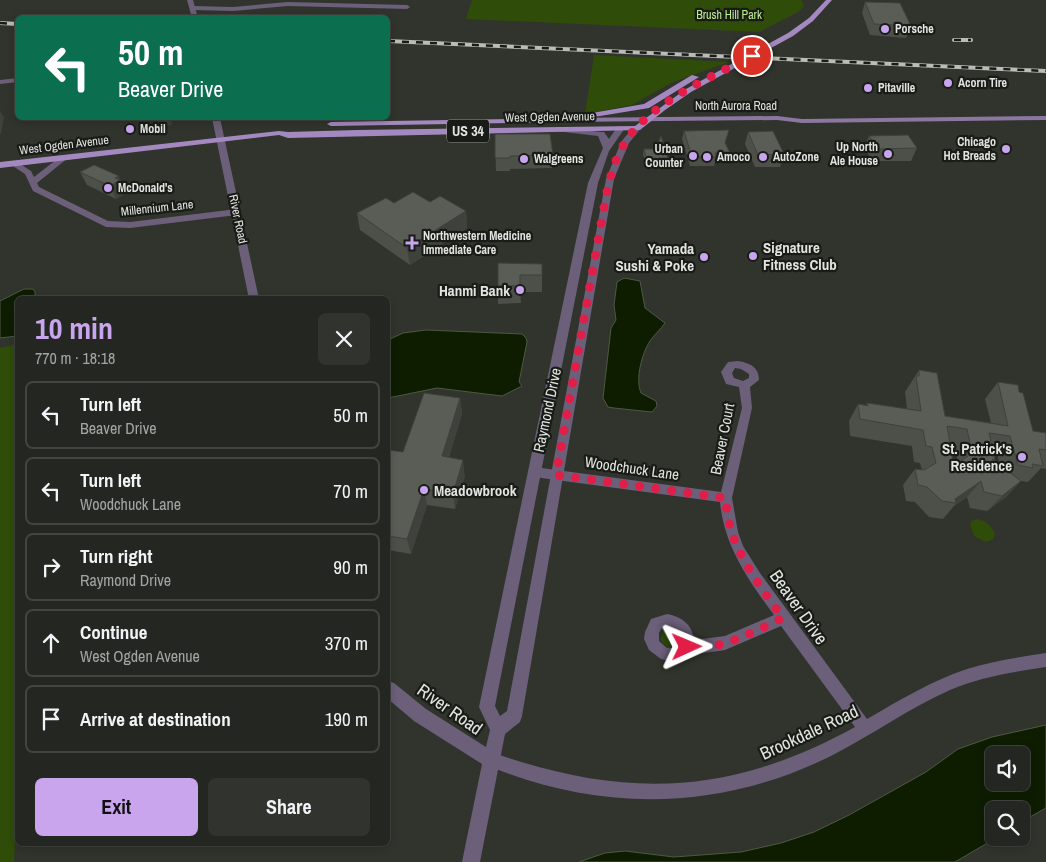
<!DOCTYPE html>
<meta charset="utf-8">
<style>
:root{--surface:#242721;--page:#30332e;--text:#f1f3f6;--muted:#a3a5a5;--line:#41443f;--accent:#c9a5ee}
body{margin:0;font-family:"Archivo Narrow",sans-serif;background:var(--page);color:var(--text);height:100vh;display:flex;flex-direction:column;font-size:19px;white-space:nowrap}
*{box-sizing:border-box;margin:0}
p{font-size:16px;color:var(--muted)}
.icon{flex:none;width:28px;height:28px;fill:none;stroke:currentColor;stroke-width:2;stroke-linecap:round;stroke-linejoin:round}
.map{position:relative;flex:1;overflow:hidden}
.drawer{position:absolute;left:15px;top:296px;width:375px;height:550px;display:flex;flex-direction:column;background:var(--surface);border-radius:8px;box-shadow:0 2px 8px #0003,0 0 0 1px var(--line)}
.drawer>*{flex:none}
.guide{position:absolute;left:15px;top:15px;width:375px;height:105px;border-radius:8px;box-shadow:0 2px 8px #0003,0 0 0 1px var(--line);background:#0b6e4f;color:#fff;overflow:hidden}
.fabs{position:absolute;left:985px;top:746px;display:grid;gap:10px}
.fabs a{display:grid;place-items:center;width:45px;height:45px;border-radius:8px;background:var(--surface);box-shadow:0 2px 8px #0003,0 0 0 1px var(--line);font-size:25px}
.pin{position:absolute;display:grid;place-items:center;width:42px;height:42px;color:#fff;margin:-21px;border:2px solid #fff;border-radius:50%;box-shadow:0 1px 5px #0007}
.me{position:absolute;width:55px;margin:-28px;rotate:89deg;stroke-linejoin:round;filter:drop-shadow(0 0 4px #0008)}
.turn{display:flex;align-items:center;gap:18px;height:105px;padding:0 20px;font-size:22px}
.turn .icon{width:65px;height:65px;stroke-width:2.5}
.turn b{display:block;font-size:35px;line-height:42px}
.round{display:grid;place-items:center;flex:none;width:52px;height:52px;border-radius:8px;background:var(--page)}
.headline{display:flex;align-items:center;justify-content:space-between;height:85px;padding:0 20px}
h1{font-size:30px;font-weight:800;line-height:38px;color:var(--accent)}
.primary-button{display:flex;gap:10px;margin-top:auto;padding:10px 20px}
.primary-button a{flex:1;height:58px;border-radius:8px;background:var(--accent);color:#111;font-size:20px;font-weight:800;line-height:58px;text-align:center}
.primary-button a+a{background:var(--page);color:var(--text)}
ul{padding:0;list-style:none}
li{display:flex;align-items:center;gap:15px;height:68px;margin:0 10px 8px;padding:0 10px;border:2px solid var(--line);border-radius:8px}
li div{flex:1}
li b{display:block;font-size:19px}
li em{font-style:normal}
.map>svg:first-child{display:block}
.green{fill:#2f4c09}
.water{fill:#0e1d00;stroke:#4d5943;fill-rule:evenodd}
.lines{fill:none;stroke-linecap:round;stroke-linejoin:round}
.minor{fill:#6b5f79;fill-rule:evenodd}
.tertiary{fill:#6b5f79;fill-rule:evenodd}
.secondary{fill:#8b77a1;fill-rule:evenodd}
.primary{fill:#a489c0;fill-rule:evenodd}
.rail-casing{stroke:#babdb7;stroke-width:4}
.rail{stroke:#191b17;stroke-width:2.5;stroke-dasharray:7;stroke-linecap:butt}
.wall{fill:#4d5049;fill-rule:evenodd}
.shaded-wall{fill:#3e413c}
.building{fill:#595d55;stroke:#3e413c;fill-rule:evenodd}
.route{stroke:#e11d48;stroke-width:9;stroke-dasharray:0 16.2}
.poi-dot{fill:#c9a5ee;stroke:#191b17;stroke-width:2}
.labels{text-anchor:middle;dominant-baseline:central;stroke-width:4.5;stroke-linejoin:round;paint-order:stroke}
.far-park-label{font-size:12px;fill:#bfee92;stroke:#191b17}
.far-poi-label{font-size:12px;font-weight:bold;fill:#e1e4df;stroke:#191b17;text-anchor:start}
.far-street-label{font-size:12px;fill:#e1e4df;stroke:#191b17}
.shield{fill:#191b17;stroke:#a5a8a3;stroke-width:1}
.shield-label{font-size:14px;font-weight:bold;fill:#e1e4df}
.poi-label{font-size:15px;font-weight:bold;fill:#e1e4df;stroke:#191b17;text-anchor:end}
.street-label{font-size:15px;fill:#e1e4df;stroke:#191b17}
.near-street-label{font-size:18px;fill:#e1e4df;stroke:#191b17}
</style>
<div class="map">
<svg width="1046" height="862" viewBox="0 0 1046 862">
<rect width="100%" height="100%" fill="#30342c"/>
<path class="green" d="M472,0H801L804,6L800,11L759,32L466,19Z
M594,55L729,62L671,83L632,105L585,114Z
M17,344V794L14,862H0V348Z
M977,519C987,522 991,525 995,534L993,539L986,542L974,536L970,525L972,521Z
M672,629L679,633L681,643L676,648H668L660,639L664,630Z"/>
<path class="water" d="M624,278L640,281L645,308L665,323C661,329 654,335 650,341C642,353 635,379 641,393L656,401L657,406L652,412L614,408L608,407L603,398L611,328L616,320L614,305L617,282Z
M24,289H33L35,292V299H18L17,336L0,338V301Z
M426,330L522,334L526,338L527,342L519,382L522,386L502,396L437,388L388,398V340L403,333Z
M1046,725V808L1021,822V810H994V838H996L955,862H579L605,853L625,851L674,857L741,852L781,843L814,832L849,815L926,772L958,749L992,737ZM994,755H1021V782H994Z"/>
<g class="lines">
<path class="minor" d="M288,2L407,5L410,7L407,9L288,6L233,11L193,10L190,8L193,6L233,7Z
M18,78V82L0,84V80Z
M61,156L68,158L37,183L39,187L108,221L130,222L237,209L241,212L237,215L130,228L106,227L33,191L25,174L10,164L17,162L31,171L34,177Z
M738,361C750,363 759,367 759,380L750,387L752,408L732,498L738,532L743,546L760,573L867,719C900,700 931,681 967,669C992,661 1020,657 1046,653V667C1014,672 980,677 950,690C909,708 872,735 831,756C720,811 600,813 486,765L483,760L486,755L491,752C624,799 730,796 855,727L781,626L725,650L712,652L690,654L685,658L673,662L661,659L649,650L644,639L645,632L651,619L667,614C682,617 692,624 694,640L725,636L774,615C749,581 724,546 720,502L534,477L530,475L528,472L530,469L534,467L721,492L742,408L739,387L726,384L721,372L728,362ZM735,368L741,369L749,374V378L743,381L734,378L732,373ZM667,626C676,629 681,634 680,644L673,648H667L659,641V633L661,629Z"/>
<path class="tertiary" d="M187,0H193L198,18H192Z
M212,118H220L259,299H249Z
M618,126L625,128L609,151L598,183L495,706L500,716L507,711L606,179L621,142L634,126H637L641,128L629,143L614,179L522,716L520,722L505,734L480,862H462L482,764L414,721L388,699V681L394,683L426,709L486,747L490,730L479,707L588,183L603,148L598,136L556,131L552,129L556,127L601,132H604L609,139Z"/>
<path class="secondary" d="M777,116L802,119L1046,116V120L802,123L777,120L563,122L559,120L563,118Z"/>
<path class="primary" d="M826,0H832L813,21L793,36L691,92L665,110L640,130L288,138L279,135L0,168V162L279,131L288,132L357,130L635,126L686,89L788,33L809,18Z
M692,75L699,77L649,108L563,122L331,126L327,124L331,122L563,118L644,104Z"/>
<defs>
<path id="rail" d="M0,23L18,24
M954,40H971
M388,41L1046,71"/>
</defs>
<use href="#rail" class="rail-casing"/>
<use href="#rail" class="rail"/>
</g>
<path class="wall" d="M865,2L911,26L906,38L870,35L862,13Z
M684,131L726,144L730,153L728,162H715L714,166H690L682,139Z
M748,132L784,154L780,167H755L745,144Z
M495,134L553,155L552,168L510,169V171H496Z
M869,136L917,148L911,161H873L864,148Z
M644,149L669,161L668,165H646L643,154Z
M80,172L125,189L126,193L116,199L87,185Z
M430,202L466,211L467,228L410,265L360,230L357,213L394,203Z
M498,263L542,275V292H520L521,303L498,304Z
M919,370L945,416L991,423L985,399L998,382L1019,392L1033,431L1046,433V469L1041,468L1028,482L1021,481L1006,497L987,511L970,508L967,497L954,506L943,519L929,517L915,502L906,501L903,485L915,469L922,470L920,463L914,462L912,446L850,436L849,421L858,404L866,405L867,403L907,409L905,392ZM950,445L955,446L958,463L954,466ZM993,452L997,453L1000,465L994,461L995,460Z
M460,398L462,414L449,457L465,476L455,509L427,505L411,554L388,550V450L403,452Z"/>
<path class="shaded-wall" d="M0,111L4,117L1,134H0Z
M158,118H171L172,125L162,127Z
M119,176L126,193L116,199L110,186L115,178Z
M466,211L467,228L410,265L407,248Z
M460,398L462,414L444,472L442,456Z
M463,460L465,476L455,509L453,494Z
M981,481L967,497L954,506L956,503L955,499Z
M1021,481L1006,497L987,511L1002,496Z
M424,489L427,505L411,554L407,539Z"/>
<path class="building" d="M865,2L900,3L911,26L874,24Z
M729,130L725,143L730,153H715L716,157H692L684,131Z
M773,131L784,154L758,155L748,132Z
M495,134H550L553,155L510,156V158H495Z
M908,135L917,148L878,149L869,136Z
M661,136L669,161H647L644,149H656Z
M94,165L119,176L115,178L120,180L110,186L80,172Z
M413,192L430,202L440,196L466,211L407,248L357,213L386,198L394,203Z
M498,263L542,264V275H520V286H498Z
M919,370L937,373L945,416L1008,426L998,382L1018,385L1019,392L1023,393L1033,431L1046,433V450L1039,449L1043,466L1032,464L1033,468L1018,465L1010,436L989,433L995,460L992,459L1021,481L1002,496L984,492L981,481L955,499L956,503L942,501L927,487L918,485L915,469L924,470L936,463L932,447L926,446L923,430L860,419L858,404L868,406L867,403L921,411L916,376H919ZM947,426L967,429L972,453L954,466Z
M424,393L460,398L442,456L463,460L453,494L424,489L407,539L388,536V450L403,452Z"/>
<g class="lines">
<path class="route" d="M687,647C722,651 752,632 783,618C757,583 726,543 726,498L556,475L606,196C610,177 615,158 626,141C651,102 712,77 752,56"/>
</g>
<g class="poi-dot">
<circle cx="885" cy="29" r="5"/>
<circle cx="948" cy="83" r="5"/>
<circle cx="868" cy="88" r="5"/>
<circle cx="130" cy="129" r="5"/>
<circle cx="1006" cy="149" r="5"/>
<circle cx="888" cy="154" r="5"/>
<circle cx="693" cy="156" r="5"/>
<circle cx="707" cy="157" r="5"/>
<circle cx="763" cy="157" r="5"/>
<circle cx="524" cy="159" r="5"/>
<circle cx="108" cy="188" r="5"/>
<path d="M409.5 235.5h5v5h5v5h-5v5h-5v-5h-5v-5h5z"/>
<circle cx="753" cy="256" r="5"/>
<circle cx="704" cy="257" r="5"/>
<circle cx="520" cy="290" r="5"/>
<circle cx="1022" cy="457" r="5"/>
<circle cx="424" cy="490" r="5"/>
</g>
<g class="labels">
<g class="far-park-label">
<text x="729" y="15">Brush Hill Park</text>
</g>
<g class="far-poi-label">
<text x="895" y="29">Porsche</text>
<text x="958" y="83">Acorn Tire</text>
<text x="878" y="88">Pitaville</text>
<text x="140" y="129">Mobil</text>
<text x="996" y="142" text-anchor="end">Chicago<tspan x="996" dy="14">Hot Breads</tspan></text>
<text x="878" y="147" text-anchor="end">Up North<tspan x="878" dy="14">Ale House</tspan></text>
<text x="683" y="149" text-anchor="end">Urban<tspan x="683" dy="14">Counter</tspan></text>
<text x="717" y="157">Amoco</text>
<text x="773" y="157">AutoZone</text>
<text x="534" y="159">Walgreens</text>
<text x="118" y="188">McDonald's</text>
<text x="423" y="236">Northwestern Medicine<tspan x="423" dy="14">Immediate Care</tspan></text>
</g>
<g class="far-street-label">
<text x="736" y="106">North Aurora Road</text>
<text transform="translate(550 117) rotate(-1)">West Ogden Avenue</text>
<text transform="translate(64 145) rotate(-7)">West Ogden Avenue</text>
<text transform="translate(157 208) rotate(-6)">Millennium Lane</text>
<text transform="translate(238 219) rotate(78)">River Road</text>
</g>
<rect class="shield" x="447" y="119.5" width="42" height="23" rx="4"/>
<g class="shield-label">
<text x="468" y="131">US 34</text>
</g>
<g class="poi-label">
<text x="763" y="247" text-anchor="start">Signature<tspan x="763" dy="17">Fitness Club</tspan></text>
<text x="694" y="248">Yamada<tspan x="694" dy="17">Sushi &amp; Poke</tspan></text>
<text x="510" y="290">Hanmi Bank</text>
<text x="1012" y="448">St. Patrick's<tspan x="1012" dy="17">Residence</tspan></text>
<text x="434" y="490" text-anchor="start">Meadowbrook</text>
</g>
<g class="street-label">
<text transform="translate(547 410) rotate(-78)">Raymond Drive</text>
<text transform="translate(722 439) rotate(-79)">Beaver Court</text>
<text transform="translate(632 468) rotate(8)">Woodchuck Lane</text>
</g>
<g class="near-street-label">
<text transform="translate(799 607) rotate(55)">Beaver Drive</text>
<text transform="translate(450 709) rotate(35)">River Road</text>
<text transform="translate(809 732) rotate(-25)">Brookdale Road</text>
</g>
</g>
</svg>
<div class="fabs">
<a><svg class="icon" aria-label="sound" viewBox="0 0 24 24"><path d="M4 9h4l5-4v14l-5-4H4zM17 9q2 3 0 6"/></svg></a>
<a><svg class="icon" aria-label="search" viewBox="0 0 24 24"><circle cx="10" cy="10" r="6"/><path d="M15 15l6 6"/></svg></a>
</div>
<div class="pin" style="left:752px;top:56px;background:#d93025"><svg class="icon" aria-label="arrive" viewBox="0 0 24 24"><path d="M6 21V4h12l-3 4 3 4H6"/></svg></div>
<svg class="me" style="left:687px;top:647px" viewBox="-20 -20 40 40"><path d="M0-17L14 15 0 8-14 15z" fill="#e11d48" stroke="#fff" stroke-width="4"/></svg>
<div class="guide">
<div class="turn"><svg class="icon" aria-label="left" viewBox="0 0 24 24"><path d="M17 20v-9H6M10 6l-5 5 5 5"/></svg><div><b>50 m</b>Beaver Drive</div></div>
</div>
<section class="drawer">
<div class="headline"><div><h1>10 min</h1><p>770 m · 18:18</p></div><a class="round"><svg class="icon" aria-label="close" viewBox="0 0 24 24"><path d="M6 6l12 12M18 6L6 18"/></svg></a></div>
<ul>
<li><svg class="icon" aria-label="left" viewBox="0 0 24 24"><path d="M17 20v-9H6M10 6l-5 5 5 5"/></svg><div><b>Turn left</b><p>Beaver Drive</p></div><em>50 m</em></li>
<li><svg class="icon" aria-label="left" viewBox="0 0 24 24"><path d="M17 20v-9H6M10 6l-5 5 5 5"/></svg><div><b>Turn left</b><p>Woodchuck Lane</p></div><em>70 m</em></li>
<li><svg class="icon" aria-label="right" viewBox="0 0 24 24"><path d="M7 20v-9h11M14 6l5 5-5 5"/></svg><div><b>Turn right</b><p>Raymond Drive</p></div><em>90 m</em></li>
<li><svg class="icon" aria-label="ahead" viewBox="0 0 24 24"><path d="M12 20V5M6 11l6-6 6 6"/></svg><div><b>Continue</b><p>West Ogden Avenue</p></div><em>370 m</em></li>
<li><svg class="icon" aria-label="arrive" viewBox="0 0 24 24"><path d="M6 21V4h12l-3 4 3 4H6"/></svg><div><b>Arrive at destination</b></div><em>190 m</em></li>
</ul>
<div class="primary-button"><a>Exit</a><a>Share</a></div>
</section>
</div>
